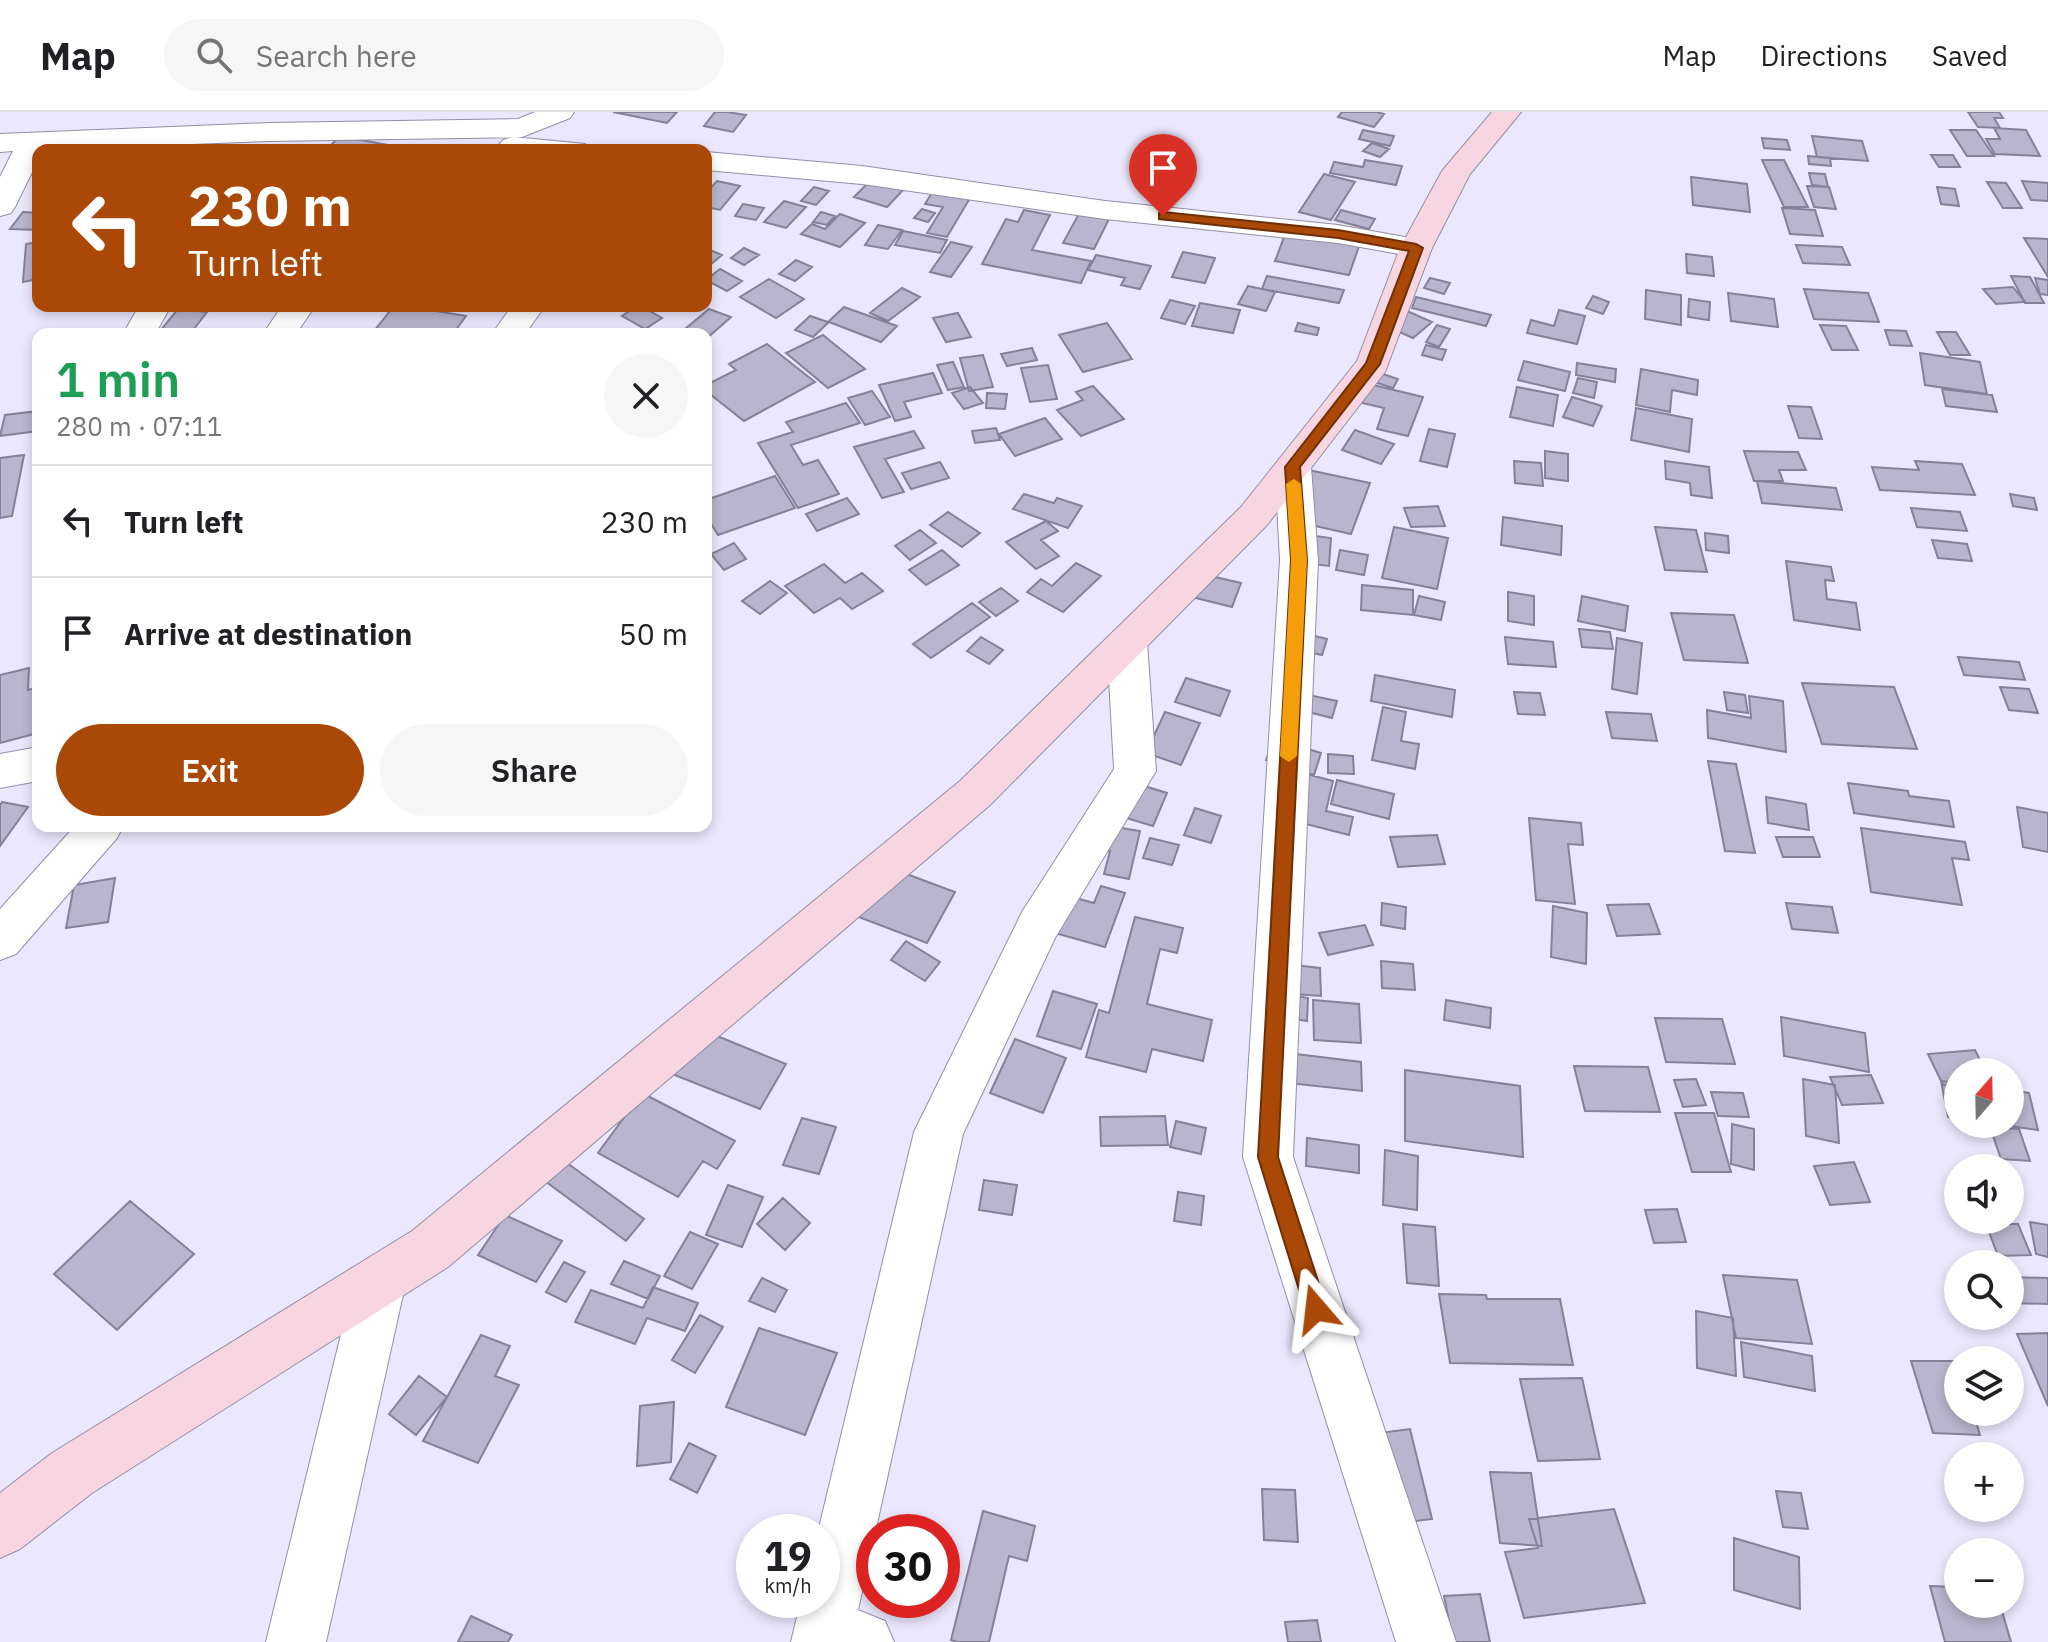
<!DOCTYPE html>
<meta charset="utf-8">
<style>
:root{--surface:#fff;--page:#f6f6f6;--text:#202124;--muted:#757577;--line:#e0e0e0;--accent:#aa4907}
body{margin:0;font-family:"IBM Plex Sans",sans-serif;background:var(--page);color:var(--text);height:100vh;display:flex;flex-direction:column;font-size:30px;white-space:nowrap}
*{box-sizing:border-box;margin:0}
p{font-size:26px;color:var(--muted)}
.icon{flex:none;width:44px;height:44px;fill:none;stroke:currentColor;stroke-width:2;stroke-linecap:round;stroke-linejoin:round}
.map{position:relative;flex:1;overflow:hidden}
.details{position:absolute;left:32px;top:216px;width:680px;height:504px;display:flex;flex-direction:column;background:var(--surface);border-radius:16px;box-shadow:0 4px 12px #0003}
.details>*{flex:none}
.banner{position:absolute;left:32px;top:32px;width:680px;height:168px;border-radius:16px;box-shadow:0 4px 12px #0003;background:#aa4907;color:#fff;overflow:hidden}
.needle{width:52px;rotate:20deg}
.tools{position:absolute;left:1944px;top:946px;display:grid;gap:16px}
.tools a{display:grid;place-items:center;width:80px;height:80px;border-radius:50%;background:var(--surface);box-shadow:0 4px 12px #0003;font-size:40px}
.speed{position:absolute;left:736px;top:1402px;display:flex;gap:16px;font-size:40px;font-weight:700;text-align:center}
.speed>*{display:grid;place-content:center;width:104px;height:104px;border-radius:50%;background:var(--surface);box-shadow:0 4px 12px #0003;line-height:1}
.speed small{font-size:20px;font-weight:400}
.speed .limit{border:12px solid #d22;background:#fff;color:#111}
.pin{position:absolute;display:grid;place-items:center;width:68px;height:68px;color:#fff;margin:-82px -34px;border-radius:50% 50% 50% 0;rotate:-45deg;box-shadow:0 0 8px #0007}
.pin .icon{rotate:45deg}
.me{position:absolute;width:88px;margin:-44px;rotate:343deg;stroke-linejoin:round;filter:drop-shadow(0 0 6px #0008)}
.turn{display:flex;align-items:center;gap:28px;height:168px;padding:0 24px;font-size:36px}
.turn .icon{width:104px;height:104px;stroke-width:2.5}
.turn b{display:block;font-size:56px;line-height:68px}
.round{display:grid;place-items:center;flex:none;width:84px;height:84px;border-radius:42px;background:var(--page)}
.summary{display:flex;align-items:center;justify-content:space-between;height:136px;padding:0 24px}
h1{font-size:48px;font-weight:600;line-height:60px;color:#1e9e55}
.button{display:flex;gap:16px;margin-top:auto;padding:16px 24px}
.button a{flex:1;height:92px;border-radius:48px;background:var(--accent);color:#fff;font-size:32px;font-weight:600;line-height:92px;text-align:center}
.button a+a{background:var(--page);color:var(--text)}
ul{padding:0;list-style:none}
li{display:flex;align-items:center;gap:24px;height:112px;padding:0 24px;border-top:2px solid var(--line)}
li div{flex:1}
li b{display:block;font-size:30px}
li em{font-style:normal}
header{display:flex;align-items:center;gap:48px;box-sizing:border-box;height:112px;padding:0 40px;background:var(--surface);border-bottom:2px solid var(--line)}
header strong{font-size:38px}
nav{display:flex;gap:44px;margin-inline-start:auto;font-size:28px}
.search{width:560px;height:72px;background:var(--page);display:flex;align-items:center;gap:20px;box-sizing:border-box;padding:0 28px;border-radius:44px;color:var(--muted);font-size:30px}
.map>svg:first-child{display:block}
.building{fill:#b9b5ce;stroke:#858199;stroke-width:2}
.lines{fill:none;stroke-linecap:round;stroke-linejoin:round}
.street-casing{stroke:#928ea6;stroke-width:2}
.secondary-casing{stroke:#928ea6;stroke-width:2}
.street{fill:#fff;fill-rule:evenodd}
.secondary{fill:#f8d6e1;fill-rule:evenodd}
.route{fill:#aa4907;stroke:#6e2f05;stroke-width:2}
.slow{fill:#f59e0b}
</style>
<header>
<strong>Map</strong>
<div class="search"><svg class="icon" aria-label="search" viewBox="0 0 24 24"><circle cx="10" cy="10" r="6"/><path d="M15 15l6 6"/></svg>Search here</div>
<nav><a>Map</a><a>Directions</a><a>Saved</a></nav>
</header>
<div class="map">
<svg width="2048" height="1530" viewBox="0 0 2048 1530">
<rect width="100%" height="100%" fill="#ebe7fd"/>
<path class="building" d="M613,0H677L667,11Z
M715,0H727L746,3L733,20L704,14Z
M1342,0H1377L1384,2L1374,15L1338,5Z
M1968,0H1999L2003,6H1994L2000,16L1978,15Z
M1994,16L2026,18L2040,44L1995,42L1986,27H2000Z
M1363,18L1394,24L1390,34L1359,27Z
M1950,18H1976L1994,44H1967Z
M340,24L388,33L384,38L327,37Z
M1812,24L1862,29L1868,49L1817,45Z
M1762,26L1787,28L1790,38L1764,36Z
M175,27H216L210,38H168Z
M1372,31L1389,37L1380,45L1363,39Z
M1931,43H1953L1960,55H1939Z
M1808,44L1830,46L1831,54L1809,52Z
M1365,48L1402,54L1396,73L1330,61L1334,50L1363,55Z
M1762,48H1784L1808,95H1784Z
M1809,61L1825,62L1828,75L1812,73Z
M1324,62L1355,70L1331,108L1299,100Z
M1691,65L1747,72L1750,100L1693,93Z
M873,66L905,76L887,95L854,85Z
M717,69L740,74L720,98L706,95V81Z
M2022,69L2048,71V89L2031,88Z
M1987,70L2006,71L2022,96H2003Z
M936,74L973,81L947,125L927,121L943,95L925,92Z
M1807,74L1829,75L1836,97L1814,95Z
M814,75L829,79L816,93L801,89Z
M1937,75L1955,77L1959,94L1941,92Z
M784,89L806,95L786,116L764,110Z
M743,92L764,96L756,108L735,104Z
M1782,96L1815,98L1823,124L1790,122Z
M922,97L935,101L928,110L914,106Z
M1024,98L1050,103L1032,138L1091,149L1081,171L982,152L1006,107L1018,110Z
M1081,98L1111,103L1094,137L1063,131Z
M1341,98L1375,107L1369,117L1335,108Z
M23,100L38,101V118L10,117Z
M821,100L835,104L827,113L813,110Z
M840,102L865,111L840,135L801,122L812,112L825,117Z
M878,113L902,118L888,137L865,133Z
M903,119L947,128L940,141L895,133Z
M1286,120L1359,134L1349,163L1275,149Z
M2024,126L2048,127V165Z
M38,130V167L23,170L26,132Z
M951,130L972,135L951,165L930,160Z
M1796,133L1842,135L1850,153L1803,151Z
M744,136L759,143L744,153L731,146Z
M710,138L722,143L711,152L706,150V141Z
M1183,140L1215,146L1205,171L1172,165Z
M1686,142L1712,145L1714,164L1687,161Z
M1096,143L1151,154L1140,177L1121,173L1125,166L1088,158Z
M796,148L812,155L795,169L779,162Z
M720,157L742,169L727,179L706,168Z
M1267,164L1344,178L1339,191L1262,177Z
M2011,164L2030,165L2044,191H2025Z
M1430,166L1450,171L1444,182L1424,176Z
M2035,166L2048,168V183L2040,182Z
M769,167L804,187L776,206L740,185Z
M1248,174L1275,180L1266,199L1238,192Z
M2013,175L2025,190L1996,192L1983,177Z
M902,176L920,185L888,209L870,201Z
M1804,177L1868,181L1879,210L1814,207Z
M1646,178L1681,183V213L1645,207Z
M1728,181L1774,187L1778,215L1731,209Z
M1593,184L1609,190L1603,202L1586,196Z
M1416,185L1491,203L1486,214L1412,196Z
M1689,187L1710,190L1709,208L1688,205Z
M1170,188L1195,194L1185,212L1161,206Z
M1200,191L1240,198L1233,221L1192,214Z
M394,194H406L466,204L453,222L374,219Z
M637,194H641L662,206L645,217L622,204Z
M844,195L897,214L881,230L829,210L813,225L795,218L810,204L828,210Z
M178,197L207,200L190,222L160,219Z
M709,197L731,205L706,227V222H679Z
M1559,198L1585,204L1577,232L1527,221L1531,208L1554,214Z
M1407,199L1432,210L1413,226L1388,215Z
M958,201L971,225L946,230L933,206Z
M1107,211L1132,247L1083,260L1059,223Z
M1298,211L1319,216L1317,223L1295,219Z
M1437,213L1450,217L1439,235L1426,230Z
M1820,213L1846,214L1858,238H1832Z
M1885,218L1906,219L1912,234L1890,233Z
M1937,220H1956L1970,243H1950Z
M823,223L865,257L828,276L786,241Z
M767,232L815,270L744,309L706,279V273L736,258L729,252Z
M1426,233L1446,238L1442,248L1422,243Z
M1032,236L1037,248L1007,254L1001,242Z
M1920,241L1980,250L1987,282L1925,273Z
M983,243L993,275L969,279L960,246Z
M1524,249L1570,260L1565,279L1518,268Z
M953,250L964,275L948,278L937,253Z
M1577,251L1616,257L1615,270L1576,263Z
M1048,253L1057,287L1030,290L1021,256Z
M1641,257L1698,268L1697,283L1672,278L1670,300L1636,293Z
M1374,259L1398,267L1393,276L1368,268Z
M933,261L942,281L904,290L911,305L895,309L879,273Z
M1578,266L1597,270L1594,286L1573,281Z
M1365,271L1423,285L1408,324L1377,317L1384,296L1358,290Z
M1093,274L1124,307L1081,324L1057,298L1083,288L1076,280Z
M970,275L983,291L964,297L952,281Z
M1517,275L1558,283L1553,314L1510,305Z
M1942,277L1992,283L1997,300L1946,294Z
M872,279L890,305L865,313L848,286Z
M987,281L1007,282L1005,297L986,296Z
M1572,285L1602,294L1593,314L1563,305Z
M846,291L860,311L791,333L803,353L818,348L839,382L798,396L758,331L793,320L786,310Z
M1788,294L1811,295L1822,327L1799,326Z
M1636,296L1692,307L1689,340L1631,328Z
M38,299V319L0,324L5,303Z
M1045,306L1062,327L1015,344L999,322Z
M996,316L1000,328L975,331L972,319Z
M1429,317L1455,322L1447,355L1420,349Z
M1355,318L1394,332L1381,352L1342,338Z
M914,319L924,336L885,347L904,380L882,386L854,335Z
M1545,339L1568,342V369L1545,366Z
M1744,339L1798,340L1806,358H1779L1783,369H1754Z
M24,343L12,404L0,406V346Z
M1514,349L1541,351L1543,374L1515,371Z
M1665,349L1709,355L1712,386L1691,383L1690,371L1666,367Z
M1915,349L1962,352L1975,383L1880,378L1872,355L1919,358Z
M940,350L949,366L911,377L902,361Z
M1299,356L1370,371L1351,422L1293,409Z
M775,364L795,396L718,423L710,410L706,411V388Z
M1757,369L1836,376L1842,398L1762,391Z
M1024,382L1054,391L1057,386L1082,394L1068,416L1013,397Z
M2010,382L2034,386L2037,398L2013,394Z
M847,386L859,402L817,419L806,402Z
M1438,394L1445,414L1411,415L1404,396Z
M1911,396L1960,400L1967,419L1917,415Z
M948,400L980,421L962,435L930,413Z
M1503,405L1562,414L1561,443L1501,433Z
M1046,409L1058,419L1041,428L1059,444L1036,457L1006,430Z
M1394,415L1448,426L1437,477L1382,466Z
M1655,415L1696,418L1707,460L1665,458Z
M920,418L936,431L910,448L895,434Z
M1705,421L1728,424L1729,441L1706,438Z
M1307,423L1331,426L1329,454L1304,451Z
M1932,428L1967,432L1972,449L1938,446Z
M734,431L746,447L724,458L711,442Z
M942,438L959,453L926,473L909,458Z
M1340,438L1368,443L1364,463L1336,458Z
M1786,449L1831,455L1834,469L1825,468L1827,487L1856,491L1860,518L1794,508Z
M1076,451L1101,464L1063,500L1027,480L1041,467L1052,474Z
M824,452L845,471L862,461L883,479L852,497L840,486L814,501L785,474Z
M1185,458L1241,471L1232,495L1176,481Z
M770,469L787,481L760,502L742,489Z
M1362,473L1413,478V503L1361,498Z
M1001,476L1018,489L996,504L979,490Z
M1508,480L1534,484V513L1508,509Z
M1419,484L1445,490L1441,508L1414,503Z
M1582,484L1628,494L1625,519L1578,509Z
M972,491L990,505L931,546L913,532Z
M1671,501L1734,503L1748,551L1684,548Z
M1286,517L1327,527L1322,543L1281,534Z
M1579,517L1610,520L1613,537L1582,535Z
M981,525L1003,538L989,552L967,539Z
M1505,525L1553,530L1556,555L1508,552Z
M1617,526L1642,531L1637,582L1612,577Z
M1958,545L2019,550L2025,568L1964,563Z
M29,556L28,578L38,575V621L0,631V563Z
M1375,563L1455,578L1452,605L1371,589Z
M1186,566L1230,579L1220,604L1175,590Z
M1802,571L1894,575L1917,637L1822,632Z
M2000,575L2029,577L2038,601L2009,598Z
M1514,580L1540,581L1545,603L1518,602Z
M1724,580L1745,583L1748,601L1727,598Z
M1304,582L1337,589L1332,606L1300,598Z
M1749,584L1783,589L1786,640L1708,626L1707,598L1751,606Z
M1383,595L1406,600L1401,629L1419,632L1415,657L1372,648Z
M1165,600L1200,611L1181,653L1146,641Z
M1606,600L1651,602L1657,629L1612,626Z
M1274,627L1321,641L1314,663L1266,648Z
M1328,642L1353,644L1354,662L1328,661Z
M1708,649L1736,652L1755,741L1725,739Z
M1280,655L1333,669L1326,699L1353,705L1349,723L1298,710Z
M1118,666L1167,681L1153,714L1103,699Z
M1337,668L1394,682L1389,707L1331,692Z
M1848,671L1908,679L1909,684L1949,689L1954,715L1854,701Z
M1766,685L1806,692L1809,718L1768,711Z
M2,690L28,695L0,734V693Z
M2017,695L2048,701V740L2023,735Z
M1195,696L1221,704L1211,731L1184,723Z
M1529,706L1581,711L1583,733L1568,732L1575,792L1536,788Z
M1097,712L1140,719L1129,767L1104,762L1110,739L1092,736Z
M1861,716L1965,730L1969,748L1952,746L1962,793L1871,780Z
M1437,723L1445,752L1398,755L1390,725Z
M1776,725H1813L1820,745H1783Z
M1150,726L1179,733L1172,753L1143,746Z
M885,754L955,780L927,831L856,804Z
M115,766L108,810L66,816L74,773Z
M1101,774L1125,781L1105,835L1055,821L1068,784L1094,791Z
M1382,791L1406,795L1405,817L1381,813Z
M1786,791L1832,795L1838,821L1792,817Z
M1649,792L1660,822L1617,824L1607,793Z
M1553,794L1587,801L1586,852L1551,845Z
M1135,805L1183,816L1177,841L1160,837L1147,892L1212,908L1203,949L1152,937L1146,960L1086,945L1099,898L1109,901Z
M1365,813L1373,833L1328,843L1319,821Z
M906,829L940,850L925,869L891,848Z
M1381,849L1413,852L1415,878L1382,876Z
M1294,853L1320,856L1321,884L1294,882Z
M1053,879L1097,892L1081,937L1037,924Z
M1270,879L1308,886L1307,909L1267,902Z
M1313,888L1359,892L1361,931L1314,928Z
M1446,888L1491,896L1490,916L1444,908Z
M1781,905L1865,921L1869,960L1784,944Z
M1655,906L1722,907L1735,952L1666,950Z
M695,915L786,952L760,997L667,960Z
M1015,927L1066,946L1043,1001L990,981Z
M1975,938L1986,960H1958V972L1943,973L1928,942Z
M1271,939L1361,950L1362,979L1270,969Z
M1574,954L1648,955L1660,1000L1585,999Z
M1405,958L1520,974L1523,1045L1405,1029Z
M1871,963L1883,991L1842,993L1830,965Z
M1696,967L1706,993L1683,995L1674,968Z
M1803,967L1835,973L1839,1031L1806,1024Z
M1941,969L1958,971V1007L1948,1005Z
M2010,978L2029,981L2038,1018L1996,1012H2010Z
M1711,980L1743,981L1749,1005L1718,1004Z
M642,981L735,1029L717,1057L703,1049L678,1085L598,1041Z
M1675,1001H1714L1731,1060H1692Z
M1165,1004L1168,1033L1101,1034L1100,1005Z
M802,1006L836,1015L819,1062L783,1053Z
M1176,1009L1206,1016L1201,1042L1170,1035Z
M1732,1012L1754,1017V1058L1731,1052Z
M1990,1015L2019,1017L2030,1049L2001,1047Z
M1307,1026L1359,1033V1061L1306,1054Z
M1385,1038L1418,1044L1417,1098L1383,1093Z
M563,1048L644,1107L626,1129L545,1069Z
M1854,1050L1870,1090L1830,1093L1814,1054Z
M984,1068L1017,1073L1012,1103L979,1098Z
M728,1073L763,1085L742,1135L706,1123Z
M1178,1080L1204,1084L1201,1113L1174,1109Z
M783,1086L810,1111L785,1138L757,1112Z
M130,1089L194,1142L117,1218L54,1162Z
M1677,1097L1686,1130L1654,1131L1645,1098Z
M505,1103L562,1129L536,1170L478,1143Z
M2030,1110L2048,1113V1145L2036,1142Z
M1403,1112L1435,1115L1439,1174L1407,1171Z
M1986,1112H2018L2031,1143L1998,1144Z
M690,1120L718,1132L692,1177L664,1164Z
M624,1149L660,1164L648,1187L611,1172Z
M564,1150L585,1160L566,1190L546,1180Z
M1723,1163L1797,1168L1812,1232L1736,1226Z
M2010,1165L2048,1166V1192L2010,1191Z
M762,1166L787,1178L775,1200L749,1189Z
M653,1175L698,1191L685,1219L647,1206L635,1232L575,1210L591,1178L643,1196Z
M1439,1182L1486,1183L1487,1187H1560L1573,1253L1450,1251Z
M1696,1199L1733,1206L1736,1264L1697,1256Z
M700,1203L723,1215L695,1261L672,1248Z
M759,1216L837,1241L805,1323L726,1295Z
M2048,1221V1294L2017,1222Z
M481,1223L510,1234L495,1264L519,1273L478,1351L423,1329Z
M1741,1230L1812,1244L1815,1279L1744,1265Z
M1911,1249H1956L1958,1300H1973L1980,1323L1933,1321Z
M419,1264L447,1285L416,1323L389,1302Z
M1582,1266L1600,1347L1538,1349L1520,1267Z
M674,1290L671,1350L637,1354L640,1294Z
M1410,1317L1432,1407L1384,1413L1364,1323Z
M689,1331L716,1344L697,1381L670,1367Z
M1490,1360L1531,1361L1542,1434L1500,1431Z
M1262,1377L1295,1378L1298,1430L1264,1428Z
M1776,1379L1801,1381L1808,1417L1783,1415Z
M1614,1397L1645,1491L1524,1506L1505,1440L1538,1436L1529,1407Z
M983,1399L1035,1414L1027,1449L1009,1444L989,1530H957L951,1528Z
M1734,1426L1799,1445L1800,1497L1734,1478Z
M1930,1474L1958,1475V1492H2000L2011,1530H1945Z
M1480,1482L1490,1530H1453L1444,1484Z
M471,1504L512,1523L508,1530H458Z
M1317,1508L1321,1530H1288L1285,1510Z"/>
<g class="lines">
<defs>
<path id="street" d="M535,0H574L570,6L522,25L270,29L38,38V48L15,95L11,101L0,104V65L13,39L0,40V22L270,11L518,7Z
M513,25L585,32L590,38H501L498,34L503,28Z
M706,40L862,54L1105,89L1338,113L1427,129L1432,136L1427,143L1416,145L1338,131L1105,107L862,72L706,58Z
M139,194H171L155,222H123Z
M282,194H315L296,222H263Z
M512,194H545L525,222H492Z
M1293,343L1306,346L1311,355L1318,448L1293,1045L1456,1530H1396L1243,1045L1280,448L1275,355L1280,346Z
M1127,515L1141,520L1147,530L1156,659L1055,826L963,1022L858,1498L885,1509L894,1530H791L801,1488H822V1420H818L914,1020L1022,800L1114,657L1107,530L1113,520Z
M38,635V669L0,676V642Z
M75,714H123L117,726L16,842L0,848V797Z
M380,1143L398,1151L406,1169L326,1530H266L354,1169L362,1151Z"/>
<path id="secondary" d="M1492,0H1521L1470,62L1432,136L1385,260L1267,413L990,693L448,1155L92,1381L20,1437L0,1446V1381L52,1341L412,1119L960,669L1241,395L1357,249L1400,136L1442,59Z"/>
</defs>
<use href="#street" class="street-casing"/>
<use href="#secondary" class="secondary-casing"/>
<use href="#street" class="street"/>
<use href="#secondary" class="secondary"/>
</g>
<path class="route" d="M1163,100L1338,118L1416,132L1423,136L1380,252L1300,355L1307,448L1278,1045L1327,1197L1323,1204L1316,1208L1308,1204L1305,1197L1258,1045L1291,448L1285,355L1366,251L1409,139L1338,126L1159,107V101Z"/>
<path class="slow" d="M1294,367L1301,372L1307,448L1297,644L1289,650L1280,644L1291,448L1286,372Z"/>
</svg>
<div class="tools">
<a><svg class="needle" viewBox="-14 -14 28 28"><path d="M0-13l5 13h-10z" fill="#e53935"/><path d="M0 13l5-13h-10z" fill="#757577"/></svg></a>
<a><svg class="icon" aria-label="sound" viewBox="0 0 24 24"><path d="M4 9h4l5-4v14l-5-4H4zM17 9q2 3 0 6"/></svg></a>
<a><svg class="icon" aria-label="search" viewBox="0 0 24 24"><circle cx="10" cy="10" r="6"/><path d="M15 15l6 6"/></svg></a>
<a><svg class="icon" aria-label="layers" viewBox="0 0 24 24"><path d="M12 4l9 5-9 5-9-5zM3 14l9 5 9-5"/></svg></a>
<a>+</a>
<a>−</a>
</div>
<div class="speed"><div>19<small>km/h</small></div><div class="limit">30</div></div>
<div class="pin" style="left:1163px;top:104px;background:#d93025"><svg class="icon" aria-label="arrive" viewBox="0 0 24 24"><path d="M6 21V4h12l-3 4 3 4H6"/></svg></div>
<svg class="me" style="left:1316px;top:1197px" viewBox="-20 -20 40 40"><path d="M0-17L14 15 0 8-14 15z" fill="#aa4907" stroke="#fff" stroke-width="4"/></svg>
<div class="banner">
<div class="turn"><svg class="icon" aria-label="left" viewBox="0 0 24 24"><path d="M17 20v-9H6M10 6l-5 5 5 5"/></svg><div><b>230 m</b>Turn left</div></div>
</div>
<section class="details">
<div class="summary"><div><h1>1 min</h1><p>280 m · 07:11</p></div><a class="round"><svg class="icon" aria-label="close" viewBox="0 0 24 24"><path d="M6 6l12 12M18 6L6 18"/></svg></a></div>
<ul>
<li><svg class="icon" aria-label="left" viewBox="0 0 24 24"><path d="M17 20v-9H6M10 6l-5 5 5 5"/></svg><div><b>Turn left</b></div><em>230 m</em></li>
<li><svg class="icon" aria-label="arrive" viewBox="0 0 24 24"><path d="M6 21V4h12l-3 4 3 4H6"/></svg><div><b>Arrive at destination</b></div><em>50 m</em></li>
</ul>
<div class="button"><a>Exit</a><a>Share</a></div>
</section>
</div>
